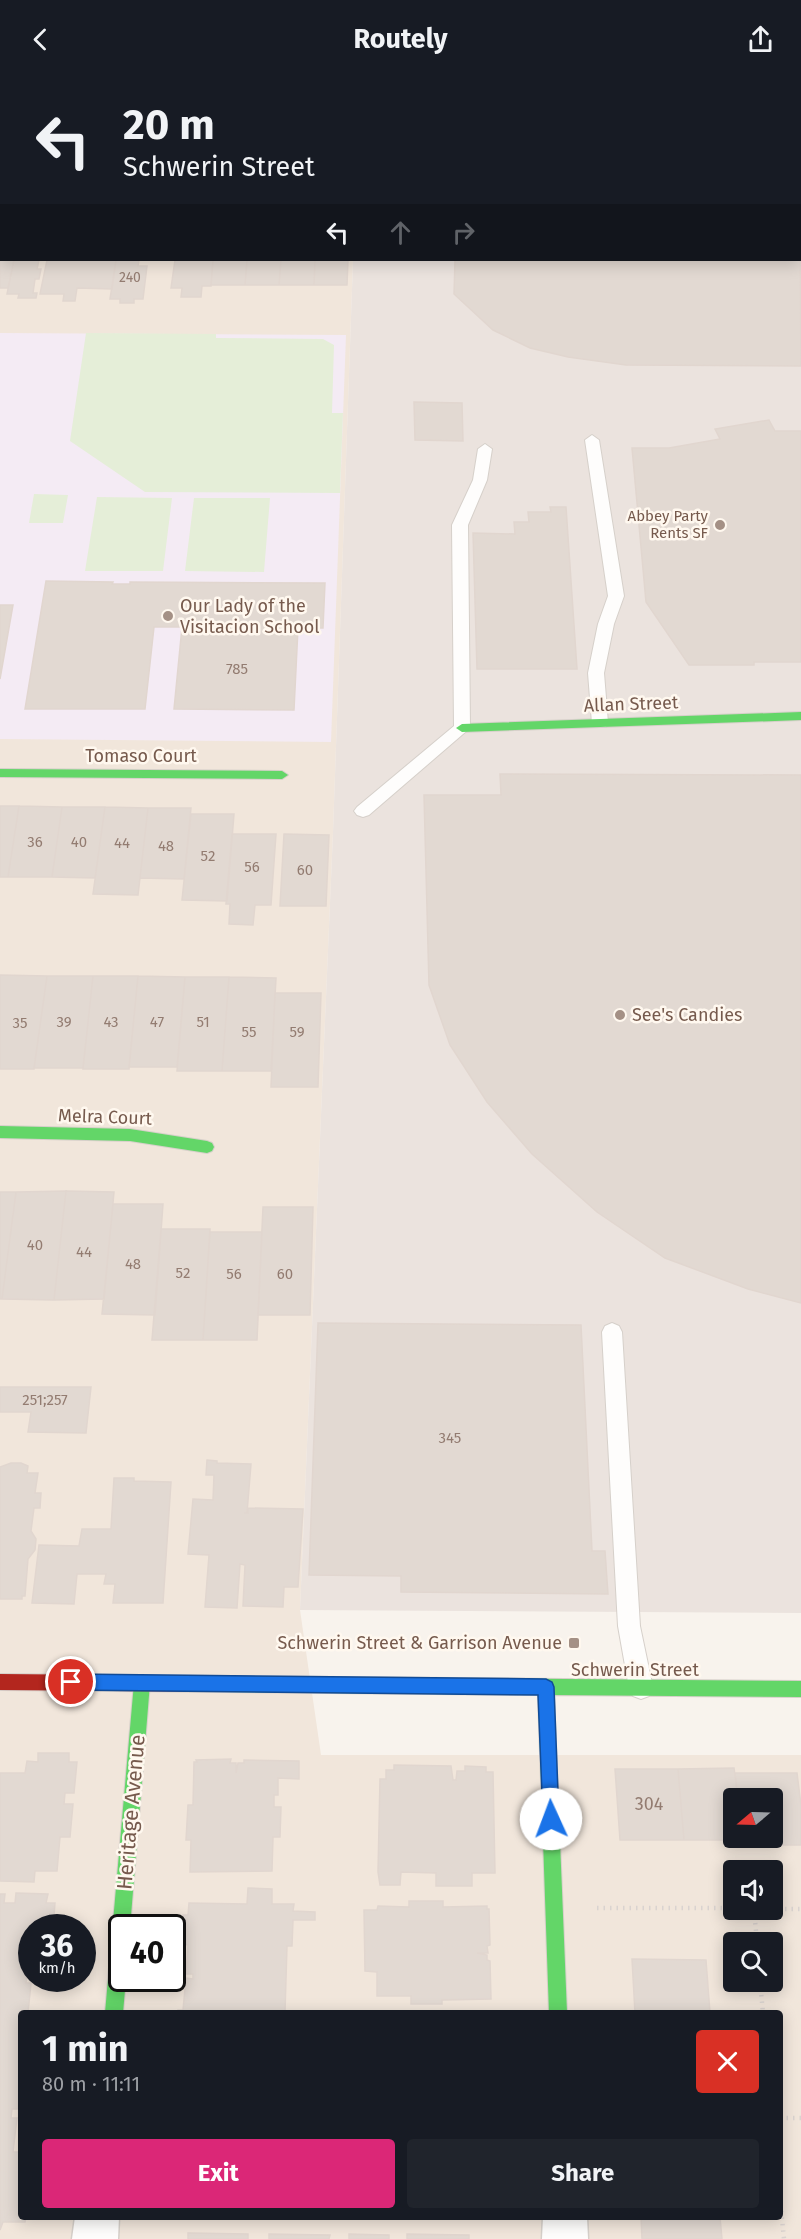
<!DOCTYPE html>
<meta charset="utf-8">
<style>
:root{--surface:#171b24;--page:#20242c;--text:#f1f3f6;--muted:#9ea1a6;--accent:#db2777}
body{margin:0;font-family:"Fira Sans",sans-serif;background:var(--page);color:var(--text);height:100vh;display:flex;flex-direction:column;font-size:22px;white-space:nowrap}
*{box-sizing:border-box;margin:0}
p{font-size:20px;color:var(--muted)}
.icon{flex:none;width:33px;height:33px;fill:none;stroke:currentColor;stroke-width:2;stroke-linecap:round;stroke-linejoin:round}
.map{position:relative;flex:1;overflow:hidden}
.panel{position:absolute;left:18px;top:1932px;width:765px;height:210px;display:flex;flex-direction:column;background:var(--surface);border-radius:6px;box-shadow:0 3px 15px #0003}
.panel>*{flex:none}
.guide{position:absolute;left:0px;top:0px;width:801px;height:183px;box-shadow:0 3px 15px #0003;background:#171b24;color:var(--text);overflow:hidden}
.needle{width:39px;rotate:251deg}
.tools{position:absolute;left:723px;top:1710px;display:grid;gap:12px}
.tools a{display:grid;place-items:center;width:60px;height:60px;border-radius:6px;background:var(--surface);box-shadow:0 3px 15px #0003;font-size:30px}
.speed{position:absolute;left:18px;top:1836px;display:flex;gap:12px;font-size:30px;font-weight:700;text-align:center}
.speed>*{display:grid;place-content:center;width:78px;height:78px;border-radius:50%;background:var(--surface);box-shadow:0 3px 15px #0003;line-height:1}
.speed small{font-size:15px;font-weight:400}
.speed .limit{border:3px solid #111;border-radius:9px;background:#fff;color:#111}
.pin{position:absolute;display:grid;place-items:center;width:51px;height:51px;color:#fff;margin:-26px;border:3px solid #fff;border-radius:50%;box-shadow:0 2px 6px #0007}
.me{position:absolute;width:66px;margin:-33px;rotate:358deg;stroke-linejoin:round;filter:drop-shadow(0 0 4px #0008)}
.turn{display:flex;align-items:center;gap:21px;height:126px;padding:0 24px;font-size:27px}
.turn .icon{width:78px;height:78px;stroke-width:2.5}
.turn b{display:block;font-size:42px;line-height:51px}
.lanes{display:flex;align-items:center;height:57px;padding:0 24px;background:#0003;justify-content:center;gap:30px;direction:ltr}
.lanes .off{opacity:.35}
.round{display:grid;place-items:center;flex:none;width:63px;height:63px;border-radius:6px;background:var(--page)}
.head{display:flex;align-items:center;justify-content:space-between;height:102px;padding:0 24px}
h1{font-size:36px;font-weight:700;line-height:45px}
.primary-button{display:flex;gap:12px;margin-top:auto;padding:12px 24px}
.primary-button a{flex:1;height:69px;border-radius:6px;background:var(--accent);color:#fff;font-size:24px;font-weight:700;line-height:69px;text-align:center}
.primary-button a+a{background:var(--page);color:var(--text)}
header{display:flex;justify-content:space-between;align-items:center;height:78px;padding:0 24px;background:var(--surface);font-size:27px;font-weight:700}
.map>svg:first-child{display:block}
.residential{fill:#f1e6db;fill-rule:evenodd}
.industrial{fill:#ebe3de}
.education{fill:#f4ebf4}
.green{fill:#e5eed8}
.building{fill:#e2d9d2;stroke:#e1d6cf;stroke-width:1.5}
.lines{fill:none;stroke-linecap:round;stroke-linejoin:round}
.lane-casing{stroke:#d6d0ca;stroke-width:2}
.street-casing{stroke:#d6d0ca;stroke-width:3}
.fast-casing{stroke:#d7d0ca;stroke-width:2}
.jam-casing{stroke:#d7d0ca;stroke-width:2}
.path{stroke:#dad3d0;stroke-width:4.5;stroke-dasharray:1.5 5;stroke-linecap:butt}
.lane{fill:#fefdfc;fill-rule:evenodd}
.street{fill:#fefdfc;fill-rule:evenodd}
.fast{fill:#63d668;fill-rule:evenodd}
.jam{fill:#b3261e;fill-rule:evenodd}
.route{fill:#1a73e8;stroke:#114b97;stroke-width:1.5}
.poi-dot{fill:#a49085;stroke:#fff8ef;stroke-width:2}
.labels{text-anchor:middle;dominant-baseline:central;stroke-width:5;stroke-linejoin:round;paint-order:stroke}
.far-number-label{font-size:14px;fill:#937c71}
.far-poi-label{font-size:15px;fill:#765a4d;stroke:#fff8ef;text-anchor:end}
.number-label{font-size:15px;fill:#937c71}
.poi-label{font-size:18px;fill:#765a4d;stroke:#fff8ef;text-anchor:start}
.street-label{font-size:18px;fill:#765a4d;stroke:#fff8ef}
.near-number-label{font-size:18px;fill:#937c71}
.near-street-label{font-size:21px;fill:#765a4d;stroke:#fff8ef}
</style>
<header><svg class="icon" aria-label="back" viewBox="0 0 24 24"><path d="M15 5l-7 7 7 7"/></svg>Routely<svg class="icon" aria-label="share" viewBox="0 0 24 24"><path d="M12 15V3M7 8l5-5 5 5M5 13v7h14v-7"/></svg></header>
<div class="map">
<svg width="801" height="2161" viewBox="0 0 801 2161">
<rect width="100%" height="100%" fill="#f8f3ed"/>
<path class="residential" d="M0,0H359L2,2V182H353L333,754L300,1532L321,1677H801V2161H0ZM734,1720H772V1760H734ZM734,1792H772V1832H734ZM32,1850H82V1900H32ZM122,1850H172V1900H122ZM734,1864H772V1904H734ZM21,1935H780V2139H21Z"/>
<path class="industrial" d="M359,0H801V1535L300,1532L333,754L353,182H800V2Z"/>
<path class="education" d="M0,255L346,257L331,664L0,661Z"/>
<path class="green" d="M86,255L216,256V260L323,261L334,267L332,335H343L340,415L145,414L70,363Z
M34,416L68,417L63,445H29Z
M97,419L172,420L163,493H85Z
M194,420H270L264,494L185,493Z"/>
<path class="building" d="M0,164L2,182H14L8,210H0Z
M800,169L801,288L626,287L568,279L530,270L493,252L454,216L455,182H800Z
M14,182H39L37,191H41L39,201H35L33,215H37L36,220H18L19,216H7Z
M47,182H116L112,211L77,210L75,223H63L64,216H40Z
M116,182H139L138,188H147L143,221H134V225H120V221H110Z
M175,182H213L211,208H202L201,219H181L182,210H171Z
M213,182H247L245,207H211Z
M247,182H281L279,207H245Z
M281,182H315L314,207H279Z
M315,182H348L347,207H314Z
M414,324L462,325L463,363L415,362Z
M769,342L775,353H801V584H754V587H689L646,524L632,370H669L720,361L715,351Z
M550,429H566L577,591H477L473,455L515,456L514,444H529L528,434H551Z
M46,503L113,504L112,506H130V504L325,505L323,550H298L294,632L174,631L182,549H154L145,631H25Z
M0,527H13L0,601Z
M500,696L801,697V1225L748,1211L665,1180L597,1134L532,1076L487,1024L450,967L429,907L424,717H501Z
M0,728H19L8,799H0Z
M19,728L62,729L52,799H8Z
M62,729H105L95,800L52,799Z
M105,729L148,730L138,817L93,816Z
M148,730H191L184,801L140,800Z
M191,736H234L227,823L182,822Z
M232,756H276L271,827H255L253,847L229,846L230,826H226Z
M284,756L329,757L326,828H280Z
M0,897L47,898L34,991H0Z
M47,898H93L83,990H34Z
M93,898H138L129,991H83Z
M138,898L185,899L177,989H129Z
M185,899H229L222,993H177Z
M229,899L276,900L271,993H222Z
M275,915H321L318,1009H271Z
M66,1113L54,1222L2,1221L16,1114Z
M66,1113L114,1114L104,1221L54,1222Z
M0,1114H16L2,1221H0Z
M113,1126H163L155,1237L102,1236Z
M263,1129H313L310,1237H258Z
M161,1151H210L203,1262H152Z
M210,1154H262L257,1262H203Z
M318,1245L581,1247L592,1473H605L608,1516L401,1514V1498L309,1497Z
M0,1309H91L86,1355L28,1354L31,1334H0Z
M207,1382L217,1383V1385L251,1386L247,1435H244H248V1430L303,1431L298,1509H284L283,1529L243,1528L245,1487L240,1486L237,1530L205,1529L209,1477L188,1476L193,1421L213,1422L214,1397H206Z
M11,1385H21L28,1388L27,1395H38L35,1415H41L40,1430H34L31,1453L36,1461L35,1472L28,1481L25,1518H22V1521H0V1389Z
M114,1400H134V1403L171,1404L163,1525H113L115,1506H104L106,1496H77L74,1526L32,1525L39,1467L79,1468L82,1451H111Z
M38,1675H69V1684H77L74,1715H65L64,1726H73L70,1759H60L57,1793H35L34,1804L0,1803V1695H25L27,1683L38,1684Z
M231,1681L230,1685H236V1695L238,1685H244V1682L299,1683V1701L278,1700V1717H274V1729H281L280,1759H273L272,1793L190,1794L191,1762H186L188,1727H193L194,1684H197L196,1682Z
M394,1687L451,1688L453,1702H456L457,1693H465V1688L486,1689V1694H493L495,1795H472V1808H436V1795L401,1794L400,1807H380L378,1794L380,1701H386V1692H394Z
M734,1690L738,1720H734V1760H742V1762H684L678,1691Z
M615,1691H678L684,1762H620Z
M735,1695H797L801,1727V1767H742V1760H772V1720H738Z
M248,1810L272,1811V1826H294L293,1833L315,1834V1842H293L292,1868H287L285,1934L295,1935H178V1932H183L186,1900L193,1901V1896H186L188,1867L182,1866L183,1837H188L189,1825L247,1826Z
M16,1815L48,1816L46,1825H55L53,1850H32V1871H29L26,1905H31L28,1935H21V1999L18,2031H12L11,2040H17L13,2074H21V2139H26L25,2144H3L0,2152V1816H5L4,1825H15Z
M409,1823H443V1829L487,1828V1831H489L490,1867L487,1868L488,1875H477L487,1877V1882L490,1883L491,1921L442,1922V1926H411V1918H377V1894L365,1893L364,1832H377L378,1828L409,1829Z
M632,1881L706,1882L710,1935H635Z
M641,2139H720L722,2161H642Z
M188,2155L248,2156V2161H188Z
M269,2156L330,2157L329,2161H269Z
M349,2156L389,2157V2161H349Z
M407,2156L469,2157V2161H407Z"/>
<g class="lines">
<defs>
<path id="lane" d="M426,0H438V2H426Z
M800,30H801V38H800Z
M592,357L599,362L624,518L614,546L604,595L608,645L606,649H594L592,645L588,595L598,546L608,518L585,362Z
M485,366L492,371L487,402L468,447L470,650L369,737L363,739L357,737L354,733L357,729L454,648L452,447L473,402L478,371Z
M612,1245L619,1248L622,1254L640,1548L653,1610L649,1618L641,1621L633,1618L629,1610L618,1548L602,1254L605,1248Z"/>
<path id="street" d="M0,137H2V151H0Z
M75,2139H119L118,2161H72Z
M543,2139H587L588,2161H542Z"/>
<path id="fast" d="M801,634V642L462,654L456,650L462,646Z
M0,691L282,693L288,697L282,701L0,699Z
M0,1048L130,1051L207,1063L212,1065L214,1069L212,1073L207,1075L130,1063L0,1060Z
M142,1597L148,1599L150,1605L130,1850H122V1900H126L123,1935H105L134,1605L136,1599Z
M225,1598L801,1603V1619L554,1617L567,1935H549L538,1617L225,1614L219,1612L217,1606L219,1600Z"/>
<path id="jam" d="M0,1596L225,1598L231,1600L233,1606L231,1612L225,1614L0,1612Z"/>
</defs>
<use href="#lane" class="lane-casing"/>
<use href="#street" class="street-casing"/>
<use href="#fast" class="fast-casing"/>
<use href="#jam" class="jam-casing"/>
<path class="path" d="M597,1830H734
M772,1831H801
M754,1832L757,1864
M760,1904L763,1935
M780,2040H801
M780,2120L784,2161"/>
<use href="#lane" class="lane"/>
<use href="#street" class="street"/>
<use href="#fast" class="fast"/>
<use href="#jam" class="jam"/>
</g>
<path class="route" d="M71,1596L546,1601L552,1604L554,1609L559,1741L557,1747L551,1750L545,1747L543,1741L538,1617L71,1612L65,1610L63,1604L65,1599Z"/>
<g class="poi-dot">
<circle cx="720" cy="447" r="6"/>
<circle cx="168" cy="538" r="6"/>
<circle cx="620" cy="937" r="6"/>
<rect x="568" y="1559" width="12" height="12" rx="3"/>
</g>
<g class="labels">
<g class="far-number-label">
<text x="130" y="199">240</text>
</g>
<g class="far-poi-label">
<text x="708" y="438">Abbey Party<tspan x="708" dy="17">Rents SF</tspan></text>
</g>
<g class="number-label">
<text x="237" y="591">785</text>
<text x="35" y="764">36</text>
<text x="79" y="764">40</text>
<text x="122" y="765">44</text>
<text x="166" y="768">48</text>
<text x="208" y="778">52</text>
<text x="252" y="789">56</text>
<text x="305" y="792">60</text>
<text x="64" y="944">39</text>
<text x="111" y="944">43</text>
<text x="157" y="944">47</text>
<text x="203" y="944">51</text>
<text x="20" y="945">35</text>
<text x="249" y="954">55</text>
<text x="297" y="954">59</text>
<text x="35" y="1167">40</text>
<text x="84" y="1174">44</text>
<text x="133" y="1186">48</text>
<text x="183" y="1195">52</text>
<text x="234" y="1196">56</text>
<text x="285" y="1196">60</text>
<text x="45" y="1322">251;257</text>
<text x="450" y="1360">345</text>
</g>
<g class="poi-label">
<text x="180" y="528">Our Lady of the<tspan x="180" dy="21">Visitacion School</tspan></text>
<text x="632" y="937">See's Candies</text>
<text x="562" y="1565" text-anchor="end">Schwerin Street &amp; Garrison Avenue</text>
</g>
<g class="street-label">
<text transform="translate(631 626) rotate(-2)">Allan Street</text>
<text x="141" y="678">Tomaso Court</text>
<text transform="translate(105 1039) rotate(2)">Melra Court</text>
<text x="635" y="1592">Schwerin Street</text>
</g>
<g class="near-number-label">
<text x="649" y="1726">304</text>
</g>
<g class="near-street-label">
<text transform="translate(131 1734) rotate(-85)">Heritage Avenue</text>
</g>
</g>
</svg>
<div class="tools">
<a><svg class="needle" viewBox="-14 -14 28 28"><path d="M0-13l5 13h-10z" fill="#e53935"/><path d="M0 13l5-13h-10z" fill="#9ea1a6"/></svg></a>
<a><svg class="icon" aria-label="sound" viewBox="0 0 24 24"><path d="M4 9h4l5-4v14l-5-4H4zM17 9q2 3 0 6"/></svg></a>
<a><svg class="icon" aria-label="search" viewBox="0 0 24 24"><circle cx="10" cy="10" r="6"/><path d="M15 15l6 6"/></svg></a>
</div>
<div class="speed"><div>36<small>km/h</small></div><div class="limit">40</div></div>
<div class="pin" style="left:71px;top:1604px;background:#d93025"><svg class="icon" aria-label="arrive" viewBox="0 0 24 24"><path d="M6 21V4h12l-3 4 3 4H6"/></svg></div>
<svg class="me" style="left:551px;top:1741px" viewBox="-20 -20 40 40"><circle r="19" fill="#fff"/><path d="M0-13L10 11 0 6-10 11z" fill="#1a73e8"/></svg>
<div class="guide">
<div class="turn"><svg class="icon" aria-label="left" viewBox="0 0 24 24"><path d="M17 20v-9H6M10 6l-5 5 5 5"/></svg><div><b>20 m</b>Schwerin Street</div></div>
<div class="lanes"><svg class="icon" aria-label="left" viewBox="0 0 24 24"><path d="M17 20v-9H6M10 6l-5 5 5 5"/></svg><svg class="icon off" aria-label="ahead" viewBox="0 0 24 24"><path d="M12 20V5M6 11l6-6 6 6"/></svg><svg class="icon off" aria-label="right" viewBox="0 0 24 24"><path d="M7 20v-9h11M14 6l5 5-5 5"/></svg></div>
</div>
<section class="panel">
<div class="head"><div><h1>1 min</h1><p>80 m · 11:11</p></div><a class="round" style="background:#d93025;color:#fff"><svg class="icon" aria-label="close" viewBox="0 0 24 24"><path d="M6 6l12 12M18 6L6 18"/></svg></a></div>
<div class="primary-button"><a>Exit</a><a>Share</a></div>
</section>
</div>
